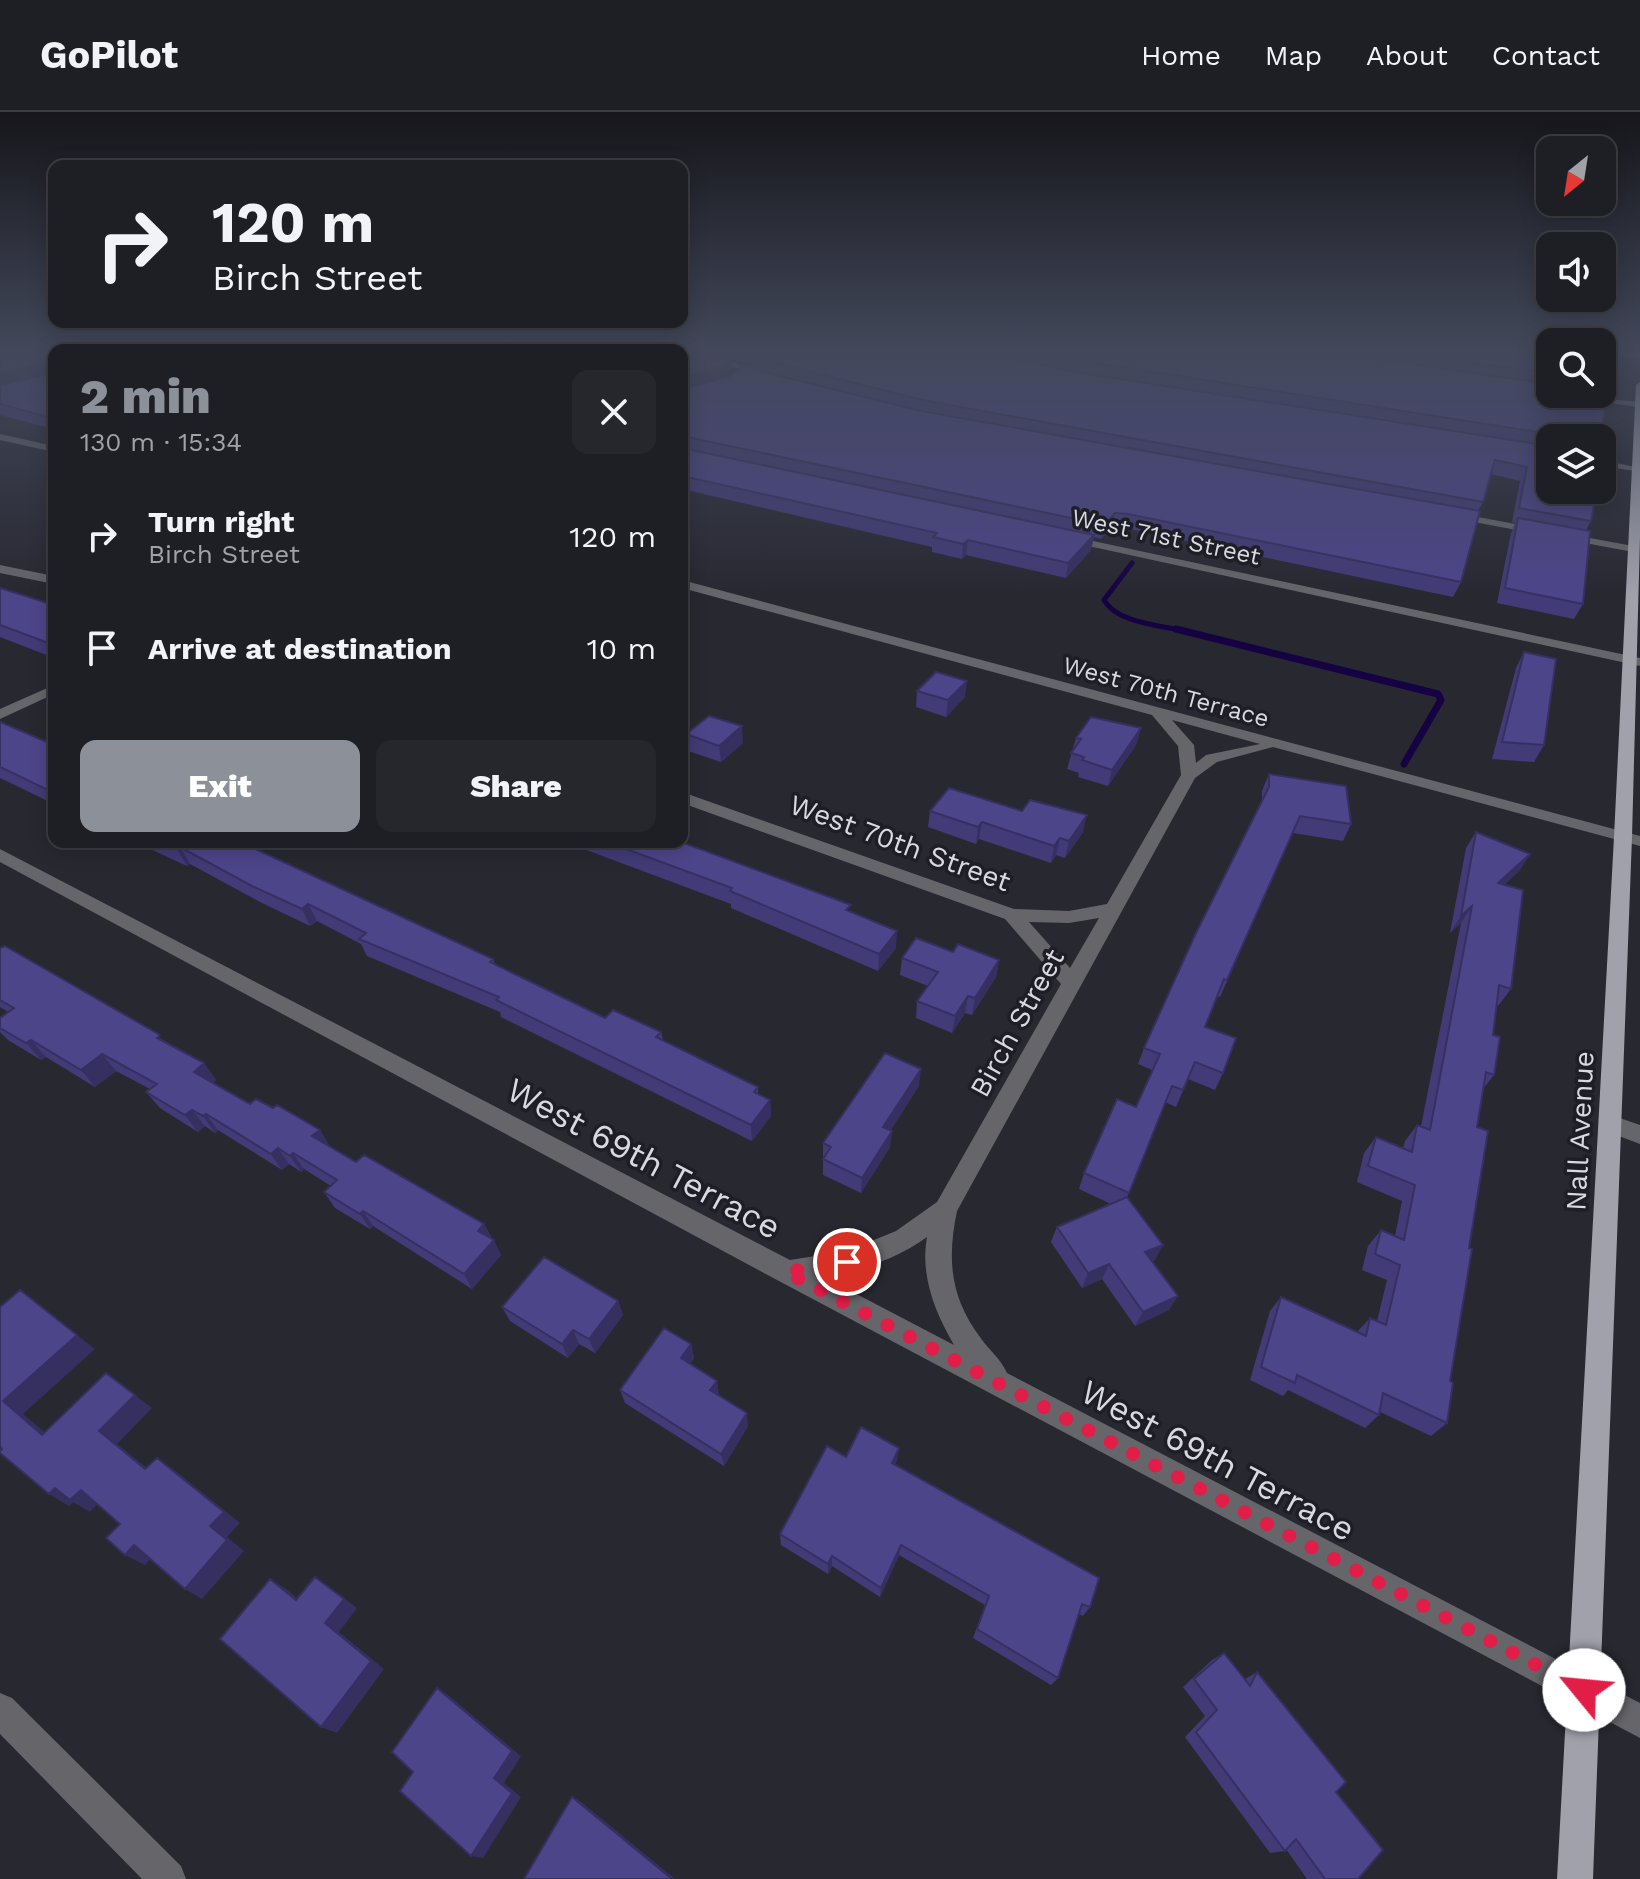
<!DOCTYPE html>
<meta charset="utf-8">
<style>
:root{--surface:#1e1e25;--page:#26272d;--text:#f1f3f6;--muted:#a1a2a7;--line:#3c3c42;--accent:#8c9099}
body{margin:0;font-family:"Work Sans",sans-serif;background:var(--page);color:var(--text);height:100vh;display:flex;flex-direction:column;font-size:30px;white-space:nowrap}
*{box-sizing:border-box;margin:0}
p{font-size:26px;color:var(--muted)}
.icon{flex:none;width:44px;height:44px;fill:none;stroke:currentColor;stroke-width:2;stroke-linecap:round;stroke-linejoin:round}
.map{position:relative;flex:1;overflow:hidden}
.panel{position:absolute;left:48px;top:232px;width:640px;height:504px;display:flex;flex-direction:column;background:var(--surface);border-radius:16px;box-shadow:0 4px 20px #0003,0 0 0 2px var(--line)}
.panel>*{flex:none}
.top-card{position:absolute;left:48px;top:48px;width:640px;height:168px;border-radius:16px;box-shadow:0 4px 20px #0003,0 0 0 2px var(--line);background:#1e1e25;color:var(--text);overflow:hidden}
.needle{width:52px;rotate:210deg}
.buttons{position:absolute;left:1536px;top:24px;display:grid;gap:16px}
.buttons a{display:grid;place-items:center;width:80px;height:80px;border-radius:16px;background:var(--surface);box-shadow:0 4px 20px #0003,0 0 0 2px var(--line);font-size:40px}
.pin{position:absolute;display:grid;place-items:center;width:68px;height:68px;color:#fff;margin:-34px;border:4px solid #fff;border-radius:50%;box-shadow:0 2px 8px #0007}
.me{position:absolute;width:88px;margin:-44px;rotate:298deg;stroke-linejoin:round;filter:drop-shadow(0 0 6px #0008)}
.turn{display:flex;align-items:center;gap:28px;height:168px;padding:0 32px;font-size:36px}
.turn .icon{width:104px;height:104px;stroke-width:2.5}
.turn b{display:block;font-size:56px;line-height:68px}
.round{display:grid;place-items:center;flex:none;width:84px;height:84px;border-radius:16px;background:var(--page)}
.headline{display:flex;align-items:center;justify-content:space-between;height:136px;padding:0 32px}
h1{font-size:48px;font-weight:800;line-height:60px;color:var(--accent)}
.action{display:flex;gap:16px;margin-top:auto;padding:16px 32px}
.action a{flex:1;height:92px;border-radius:16px;background:var(--accent);color:#fff;font-size:32px;font-weight:800;line-height:92px;text-align:center}
.action a+a{background:var(--page);color:var(--text)}
ul{padding:0;list-style:none}
li{display:flex;align-items:center;gap:24px;height:112px;padding:0 32px}
li div{flex:1}
li b{display:block;font-size:30px}
li em{font-style:normal}
header{display:flex;align-items:center;gap:48px;box-sizing:border-box;height:112px;padding:0 40px;background:var(--surface);border-bottom:2px solid var(--line)}
header strong{font-size:38px}
nav{display:flex;gap:44px;margin-inline-start:auto;font-size:28px}
.map>svg:first-child{display:block}
.lines{fill:none;stroke-linecap:round;stroke-linejoin:round}
.stream-far1{stroke:#160142;stroke-width:5}
.stream{stroke:#160142;stroke-width:7}
.minor{fill:#65656a;fill-rule:evenodd}
.major{fill:#a1a1ac;fill-rule:evenodd}
.wall{fill:#423b77;fill-rule:evenodd}
.shaded-wall{fill:#363061}
.building{fill:#4d458a;stroke:#363061;stroke-width:2}
.route{stroke:#e11d48;stroke-width:14;stroke-dasharray:0 25.2}
.labels{text-anchor:middle;dominant-baseline:central;stroke-width:7;stroke-linejoin:round;paint-order:stroke}
.far-street-label{font-size:24px;fill:#d9d9e0;stroke:#1f1e27}
.street-label{font-size:28px;fill:#d9d9e0;stroke:#1f1e27}
.near-street-label{font-size:34px;fill:#d9d9e0;stroke:#1f1e27}
</style>
<header>
<strong>GoPilot</strong>
<nav><a>Home</a><a>Map</a><a>About</a><a>Contact</a></nav>
</header>
<div class="map">
<svg width="1640" height="1767" viewBox="0 0 1640 1767">
<rect width="100%" height="100%" fill="#282831"/>
<g class="lines">
<path class="stream-far1" d="M1132,451L1104,488C1117,511 1159,513 1184,519"/>
<path class="stream" d="M1176,517L1438,582L1441,588L1404,652"/>
<path class="minor" d="M690,237H701L769,265L762,267Z
M1602,237L1640,242V246L1602,241Z
M1557,282L1639,290L1640,295L1561,285Z
M0,322L54,334V340L0,328Z
M1602,348L1640,356L1635,359L1602,354Z
M1451,400L1633,434L1639,437L1633,440L1447,405V401Z
M1065,423L1640,546V554L1061,428L1059,426Z
M0,453L54,464V472L0,461Z
M682,468L1640,724V734L1273,635L1217,650L1195,666L957,1099C947,1147 950,1185 980,1225C988,1237 1001,1247 1007,1261L1640,1591V1626L777,1168L0,750V737L790,1148L847,1139L896,1119L937,1090L1061,872L1005,807L682,691V680L1014,797L1069,799L1107,792L1181,663L1178,634L1152,603L682,476ZM1172,608L1260,632L1206,643L1196,651L1194,633ZM1099,806L1070,856L1029,810L1069,811ZM927,1125C920,1164 935,1200 954,1233L824,1165C858,1160 899,1146 927,1125Z
M54,573V582L0,607V597Z
M1611,1003L1640,1013V1032L1603,1018L1600,1012L1603,1006Z
M0,1581L12,1586L181,1754L186,1767H142L0,1622Z"/>
<path class="major" d="M1640,270V425L1632,725L1593,1767H1557L1614,725L1636,273Z"/>
</g>
<path class="wall" d="M0,237H1550V282H1602V237L1607,271L1603,280L1601,326H1550V378L1591,409L1586,418L1583,492L1574,507L1497,491L1511,421L1515,411L1512,410L1520,369L1491,362L1483,390L1478,399L1461,470L1453,485L1125,416L1112,415L1101,427L1094,425L1091,438L1066,466L966,443L962,447L932,440V435L682,377V238H54V317L0,303ZM722,242L775,263L768,261L723,266L732,258Z
M0,476L54,493V546L0,525Z
M1524,540L1544,633L1534,650L1492,647L1516,556Z
M917,579L965,585L946,605L916,595Z
M0,610L54,633V692L0,666Z
M1141,616L1136,633L1108,674L1078,665L1079,661L1067,657L1076,626Z
M686,622L743,631L721,650L688,639Z
M1269,662L1351,712L1343,729L1293,721L1220,885L1217,884L1205,915L1223,961L1215,978L1188,967L1176,995L1165,990L1127,1085L1155,1148L1152,1149L1169,1198L1135,1214L1102,1167L1082,1176L1051,1130L1057,1115L1111,1092L1079,1077L1084,1061L1136,995L1152,958L1138,952L1144,936L1262,688V679Z
M930,699L1083,720L1065,746L1056,743L1051,751L979,727L976,732L928,715Z
M1476,720L1530,742L1519,759L1504,773L1511,877L1498,894L1497,893L1493,923L1494,963L1483,977L1477,1015L1469,1136L1450,1269L1447,1311L1431,1324L1380,1300L1379,1303L1365,1316L1288,1278L1283,1284L1250,1268L1270,1199L1281,1185L1357,1220L1370,1206L1377,1209L1387,1168L1362,1158L1368,1134L1381,1118L1395,1124L1402,1089L1357,1070L1364,1041L1376,1025L1403,1036L1405,1029L1417,1013L1421,1014L1461,811L1450,821L1466,736Z
M135,730H240L493,847L495,852L605,906L661,920L663,928L758,975V982L770,988L771,1004L752,1029L501,905L500,900L367,844L361,832L317,809L310,814L262,791L190,752L187,754Z
M565,730H681L851,800L896,836L878,859L731,796V792Z
M0,836L204,951L216,968L213,971L250,992L273,996L320,1018L329,1034L356,1050L484,1112L501,1143L472,1177L373,1114L370,1117L335,1096L324,1080L331,1074L304,1057L301,1060L289,1052L282,1058L218,1018L215,1021L205,1014L198,1020L160,996L146,980L150,977L116,959L95,975L46,945L41,948L8,928L0,920V906L8,900L0,895Z
M953,840L999,848L996,865L972,903L965,901L952,921L916,906L917,889L928,874L900,863L902,846Z
M919,974L890,1019V1035L861,1081L823,1063V1031Z
M618,1189L623,1203L595,1241L579,1232L568,1246L510,1209L502,1195Z
M691,1232L694,1246L690,1252L717,1269L718,1283L748,1314L724,1354L625,1291L620,1278Z
M846,1345L897,1348L895,1353L1090,1495L1083,1504L1079,1502L1058,1566L1051,1573L973,1526L985,1493L899,1443L880,1485L832,1454L828,1462L781,1433L780,1422Z
M1224,1541L1245,1567L1257,1560L1336,1680L1358,1767H1307L1286,1737L1285,1739L1270,1741L1185,1625L1205,1604L1183,1575L1212,1548Z"/>
<path class="shaded-wall" d="M732,246V258L723,266L682,279V266Z
M48,250L53,262L0,275V261Z
M54,302V317L48,305Z
M1115,401L1112,415L1101,427L1104,413Z
M1094,423L1091,438L1066,466L1068,451Z
M968,428L966,443L962,447L963,432Z
M967,569L965,585L946,605L948,588Z
M742,614L743,631L721,650L719,634Z
M1141,616L1136,633L1108,674L1112,658Z
M1087,703L1083,720L1065,746L1069,729Z
M982,710L979,727L976,732L978,715Z
M1060,726L1056,743L1051,751L1054,734Z
M180,735L190,752L187,754L177,737Z
M1530,742L1519,759L1487,788L1498,771Z
M308,792L317,809L310,814L302,797Z
M1472,794L1461,811L1450,821L1461,804Z
M897,819L896,836L878,859L879,842Z
M999,848L996,865L972,903L975,886Z
M968,884L965,901L952,921L955,904Z
M31,928L46,945L41,948L26,931Z
M102,942L116,959L95,975L81,958Z
M204,951L216,968L206,976L194,960Z
M921,957L919,974L882,1032L883,1015Z
M770,988L771,1004L752,1029L751,1013Z
M192,998L205,1014L198,1020L185,1003Z
M206,1002L218,1018L215,1021L203,1004Z
M320,1018L330,1034L323,1040L312,1024Z
M892,1019L890,1035L861,1081L862,1066Z
M278,1036L289,1052L282,1058L271,1042Z
M293,1041L304,1057L301,1060L290,1044Z
M363,1099L373,1114L370,1117L360,1102Z
M484,1112L492,1128L478,1119Z
M494,1128L501,1143L472,1177L464,1162Z
M1163,1133L1155,1148L1138,1155L1145,1140Z
M1109,1152L1102,1167L1082,1176L1088,1161Z
M1178,1184L1169,1198L1135,1214L1143,1200Z
M618,1189L623,1203L595,1241L589,1227Z
M573,1218L579,1232L568,1246L562,1232Z
M77,1223L95,1237L23,1302L62,1335L42,1323L3,1289Z
M691,1232L694,1246L684,1260L681,1246Z
M717,1269L719,1282L713,1291L710,1278Z
M135,1283L152,1296L117,1332L163,1369L145,1357L99,1319Z
M747,1301L748,1314L724,1354L721,1342Z
M899,1336L897,1348L890,1363L892,1351Z
M157,1346L174,1358L240,1411L227,1425L244,1439L202,1487L185,1477L210,1414Z
M55,1376L81,1378L100,1389L90,1400L73,1390L69,1394L49,1382Z
M134,1433L153,1444L145,1453L125,1443Z
M901,1433L899,1443L880,1485L881,1476Z
M832,1444V1454L828,1462V1452Z
M315,1465L357,1496L339,1520L384,1557L337,1621L321,1615L325,1511Z
M270,1467L286,1477L311,1498L296,1488Z
M437,1576L448,1583L521,1644L504,1671L521,1685L483,1746L471,1744L494,1666Z
M572,1685L580,1689L675,1767H672Z"/>
<path class="building" d="M0,237H708L732,246L722,254L682,266V238H54V302L48,305L0,292V273L50,261L48,250L0,261Z
M737,237H972L1069,259L1550,334V378H1597L1591,409L1519,396L1527,355L1495,348L1483,390L922,288L776,251Z
M1014,237H1311L1550,272V282H1602V280L1607,281L1601,326H1558L1557,323L1070,247Z
M1364,237H1550V261Z
M1602,237H1610L1607,271H1602Z
M745,252L768,261L921,299L1480,399L1461,470L1128,402L1115,401L1104,413L682,324V277L730,264Z
M682,336L1094,423L1068,451L968,428L963,432L933,425L937,421L682,364Z
M1518,406L1590,419L1583,492L1505,476Z
M0,476L54,493V533L0,513Z
M1524,540L1556,547L1544,633L1502,630Z
M936,560L967,569L948,588L917,579Z
M709,604L742,614L719,634L686,622Z
M1091,605L1141,616L1112,658L1082,648L1084,645L1071,641L1081,627L1076,626Z
M0,610L54,633V681L0,655Z
M1269,662L1346,674L1351,712L1300,704L1227,868L1224,867L1205,915L1236,926L1223,961L1195,950L1183,978L1172,974L1129,1081L1084,1061L1117,987L1136,995L1160,942L1144,936L1195,823L1269,675Z
M949,676L1022,699L1030,688L1087,703L1069,729L1060,726L1054,734L982,710L978,715L930,699Z
M1476,720L1530,742L1498,771L1523,778L1511,877L1499,873L1493,923L1500,925L1494,963L1486,960L1477,1015L1488,1019L1469,1136L1472,1137L1450,1269L1453,1271L1447,1311L1383,1281L1379,1303L1297,1263L1295,1271L1261,1255L1281,1185L1366,1224L1370,1206L1386,1213L1400,1153L1375,1142L1381,1118L1404,1128L1415,1073L1368,1054L1376,1025L1412,1040L1417,1013L1430,1018L1472,794L1461,804Z
M161,730H240L493,847L490,850L605,906L613,898L661,920L656,925L758,975L754,980L770,988L751,1013L496,888L499,885L359,827L366,821L308,792L302,797L252,774L180,735L177,737Z
M607,730H681L851,793L846,798L897,819L879,842L730,779L732,776Z
M916,826L953,840L958,832L999,848L975,886L968,884L955,904L917,889L938,860L902,846Z
M5,834L160,923L157,926L204,951L194,960L250,992L256,987L273,996L277,993L320,1018L312,1024L356,1050L364,1043L484,1112L478,1119L494,1128L464,1162L363,1099L360,1102L324,1080L337,1068L293,1041L290,1044L278,1036L271,1042L206,1002L203,1004L192,998L185,1003L146,980L157,972L102,942L81,958L31,928L26,931L0,916V906L14,896L0,888V836Z
M885,941L921,957L883,1015L892,1019L862,1066L823,1047L831,1035L823,1031Z
M1127,1085L1163,1133L1145,1140L1178,1184L1143,1200L1109,1152L1088,1161L1057,1115Z
M544,1145L618,1189L589,1227L573,1218L562,1232L502,1195Z
M20,1178L77,1223L3,1289L42,1323L106,1261L135,1283L99,1319L145,1357L157,1346L224,1400L210,1414L227,1428L185,1477L134,1433L125,1443L106,1426L120,1412L81,1378L70,1388L55,1376L49,1382L0,1341V1339L2,1337L0,1334V1195Z
M664,1216L691,1232L681,1246L717,1269L710,1278L747,1301L721,1342L620,1278Z
M861,1315L899,1336L892,1351L1099,1466L1090,1495L1082,1492L1058,1566L977,1517L989,1484L901,1433L881,1476L832,1444L828,1452L780,1422L827,1334L846,1345Z
M315,1465L344,1487L325,1511L371,1549L321,1615L220,1527L270,1467L296,1488Z
M1224,1541L1250,1574L1257,1560L1346,1670L1336,1680L1383,1738L1358,1767H1325L1296,1727L1285,1739L1196,1620L1217,1598L1194,1567Z
M437,1576L512,1639L494,1666L512,1681L471,1744L400,1679L413,1660L392,1640Z
M572,1685L672,1767H524Z"/>
<linearGradient id="sky" x2="0" y2="1"><stop stop-color="#16161b"/><stop offset="0.49" stop-color="#42485a"/><stop offset="1" stop-color="#42485a" stop-opacity="0"/></linearGradient>
<rect width="1640" height="484" fill="url(#sky)"/>
<g class="lines">
<path class="route" d="M847,1150L786,1160L1584,1578"/>
</g>
<g class="labels">
<g class="far-street-label">
<text transform="translate(1166 425) rotate(12)">West 71st Street</text>
<text transform="translate(1166 580) rotate(15)">West 70th Terrace</text>
</g>
<g class="street-label">
<text transform="translate(900 731) rotate(20)">West 70th Street</text>
<text transform="translate(1017 911) rotate(-61)">Birch Street</text>
<text transform="translate(1580 1019) rotate(-87)">Nall Avenue</text>
</g>
<g class="near-street-label">
<text transform="translate(644 1046) rotate(28)">West 69th Terrace</text>
<text transform="translate(1218 1348) rotate(28)">West 69th Terrace</text>
</g>
</g>
</svg>
<div class="buttons">
<a><svg class="needle" viewBox="-14 -14 28 28"><path d="M0-13l5 13h-10z" fill="#e53935"/><path d="M0 13l5-13h-10z" fill="#a1a2a7"/></svg></a>
<a><svg class="icon" aria-label="sound" viewBox="0 0 24 24"><path d="M4 9h4l5-4v14l-5-4H4zM17 9q2 3 0 6"/></svg></a>
<a><svg class="icon" aria-label="search" viewBox="0 0 24 24"><circle cx="10" cy="10" r="6"/><path d="M15 15l6 6"/></svg></a>
<a><svg class="icon" aria-label="layers" viewBox="0 0 24 24"><path d="M12 4l9 5-9 5-9-5zM3 14l9 5 9-5"/></svg></a>
</div>
<div class="pin" style="left:847px;top:1150px;background:#d93025"><svg class="icon" aria-label="arrive" viewBox="0 0 24 24"><path d="M6 21V4h12l-3 4 3 4H6"/></svg></div>
<svg class="me" style="left:1584px;top:1578px" viewBox="-20 -20 40 40"><circle r="19" fill="#fff"/><path d="M0-13L10 11 0 6-10 11z" fill="#e11d48"/></svg>
<div class="top-card">
<div class="turn"><svg class="icon" aria-label="right" viewBox="0 0 24 24"><path d="M7 20v-9h11M14 6l5 5-5 5"/></svg><div><b>120 m</b>Birch Street</div></div>
</div>
<section class="panel">
<div class="headline"><div><h1>2 min</h1><p>130 m · 15:34</p></div><a class="round"><svg class="icon" aria-label="close" viewBox="0 0 24 24"><path d="M6 6l12 12M18 6L6 18"/></svg></a></div>
<ul>
<li><svg class="icon" aria-label="right" viewBox="0 0 24 24"><path d="M7 20v-9h11M14 6l5 5-5 5"/></svg><div><b>Turn right</b><p>Birch Street</p></div><em>120 m</em></li>
<li><svg class="icon" aria-label="arrive" viewBox="0 0 24 24"><path d="M6 21V4h12l-3 4 3 4H6"/></svg><div><b>Arrive at destination</b></div><em>10 m</em></li>
</ul>
<div class="action"><a>Exit</a><a>Share</a></div>
</section>
</div>
